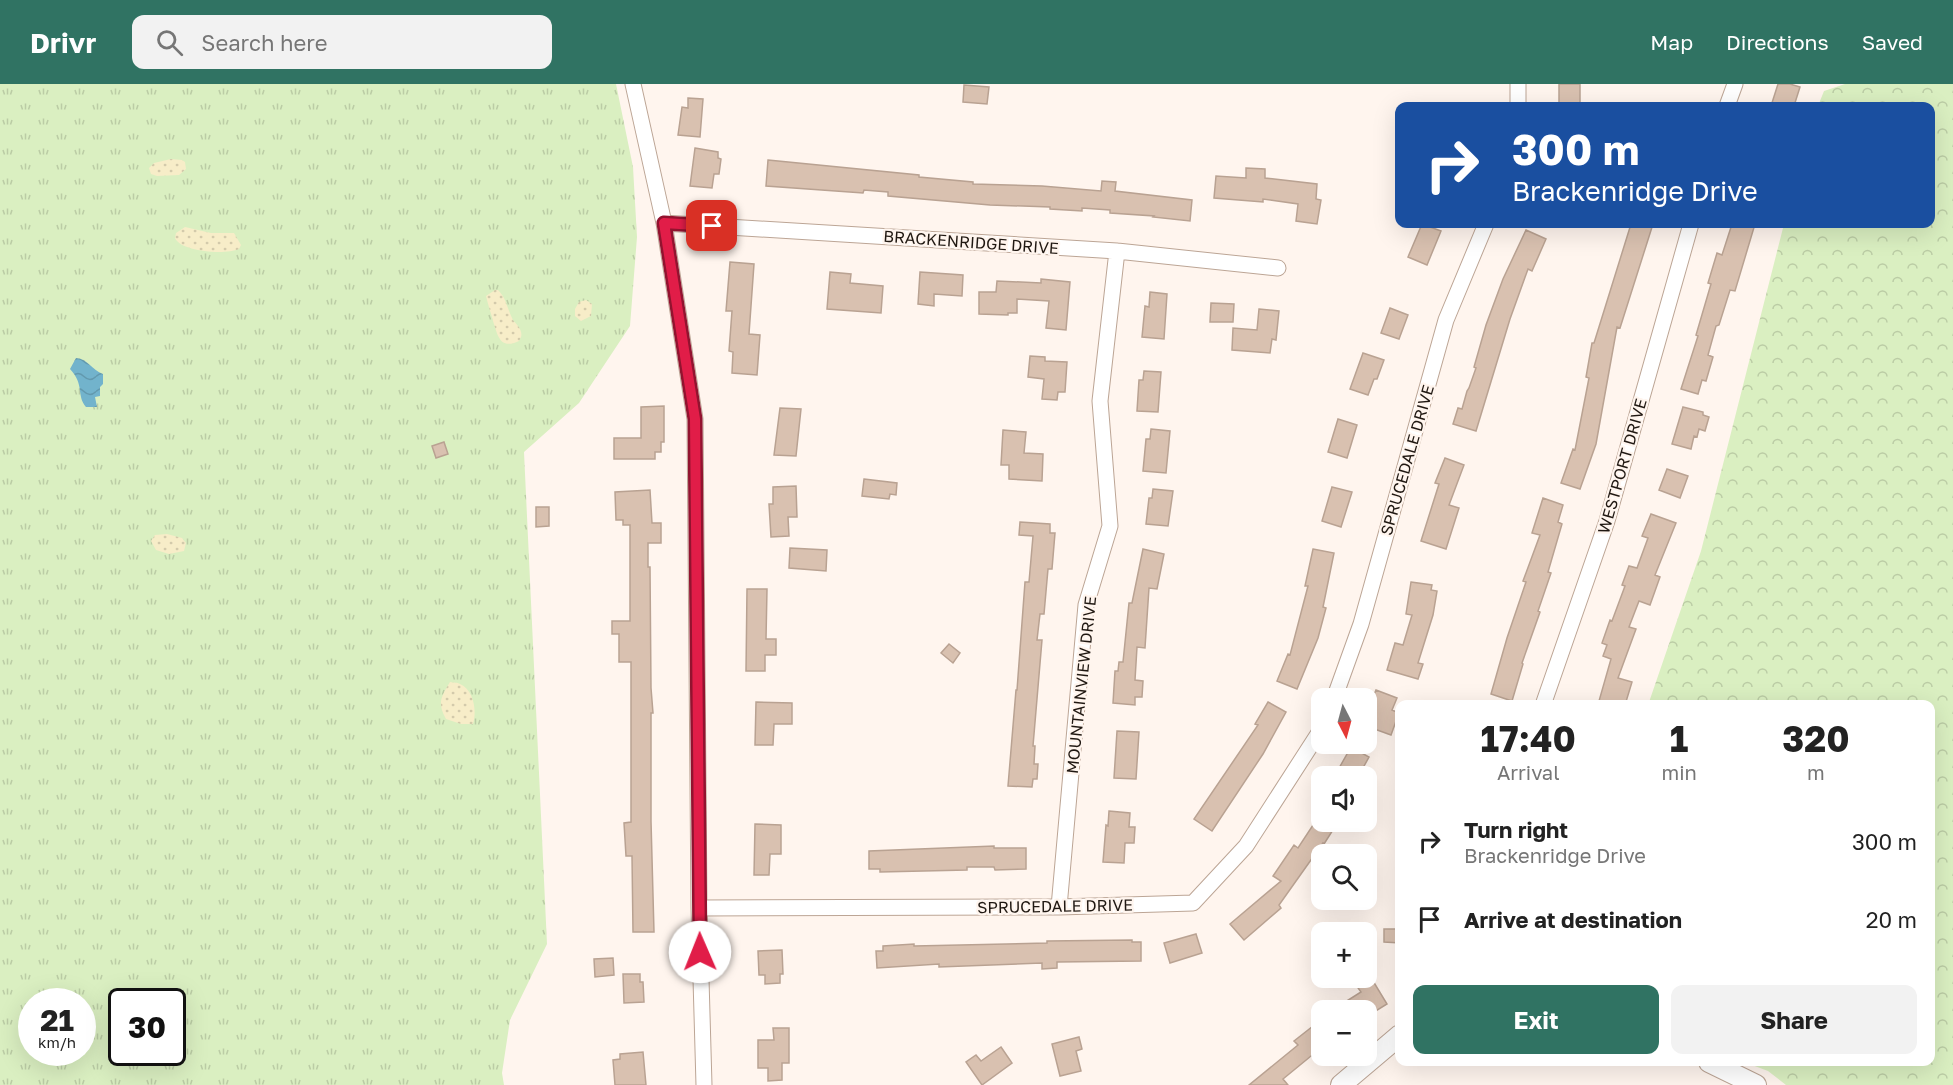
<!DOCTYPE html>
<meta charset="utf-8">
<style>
:root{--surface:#fff;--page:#f2f2f2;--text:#222;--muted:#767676;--accent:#307363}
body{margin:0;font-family:"Golos Text",sans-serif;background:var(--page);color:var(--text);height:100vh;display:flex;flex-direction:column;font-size:22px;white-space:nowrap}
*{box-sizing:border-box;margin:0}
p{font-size:20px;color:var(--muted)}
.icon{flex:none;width:33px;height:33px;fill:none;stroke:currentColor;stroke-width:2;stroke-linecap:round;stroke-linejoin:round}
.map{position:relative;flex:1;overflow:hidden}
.sheet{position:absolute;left:1395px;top:616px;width:540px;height:366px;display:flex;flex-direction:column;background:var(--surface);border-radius:12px;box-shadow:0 6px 24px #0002}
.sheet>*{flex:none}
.top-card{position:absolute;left:1395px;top:18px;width:540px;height:126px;border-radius:12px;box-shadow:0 6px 24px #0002;background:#1a4fa0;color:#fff;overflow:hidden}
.needle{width:39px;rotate:174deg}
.controls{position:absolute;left:1311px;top:604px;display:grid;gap:12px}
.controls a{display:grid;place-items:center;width:66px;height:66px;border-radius:12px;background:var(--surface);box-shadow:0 6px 24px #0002;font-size:30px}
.speed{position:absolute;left:18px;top:904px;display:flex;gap:12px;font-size:30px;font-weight:700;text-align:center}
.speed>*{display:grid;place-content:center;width:78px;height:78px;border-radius:50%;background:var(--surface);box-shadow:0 6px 24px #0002;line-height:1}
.speed small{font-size:15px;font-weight:400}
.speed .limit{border:3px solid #111;border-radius:9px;background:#fff;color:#111}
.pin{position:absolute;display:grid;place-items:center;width:51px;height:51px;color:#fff;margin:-26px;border-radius:12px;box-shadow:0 3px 9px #0006}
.me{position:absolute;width:66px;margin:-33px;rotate:359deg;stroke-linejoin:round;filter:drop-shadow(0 0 4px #0008)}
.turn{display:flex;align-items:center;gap:21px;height:126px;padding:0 18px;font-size:27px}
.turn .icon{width:78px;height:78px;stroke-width:2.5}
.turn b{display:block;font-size:42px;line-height:51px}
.eta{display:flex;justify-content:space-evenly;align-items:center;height:102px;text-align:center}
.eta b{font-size:36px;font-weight:700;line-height:42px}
.button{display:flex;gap:12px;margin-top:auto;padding:12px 18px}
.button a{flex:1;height:69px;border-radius:12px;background:var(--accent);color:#fff;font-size:24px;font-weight:700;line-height:69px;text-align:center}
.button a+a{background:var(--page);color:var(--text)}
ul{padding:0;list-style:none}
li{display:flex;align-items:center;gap:18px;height:78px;padding:0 18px}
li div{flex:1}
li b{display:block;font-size:22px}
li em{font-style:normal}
header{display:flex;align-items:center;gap:36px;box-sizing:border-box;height:84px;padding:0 30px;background:var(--accent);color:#fff}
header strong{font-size:28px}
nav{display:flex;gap:33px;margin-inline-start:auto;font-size:21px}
.search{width:420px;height:54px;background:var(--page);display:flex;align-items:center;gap:15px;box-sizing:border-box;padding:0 21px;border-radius:12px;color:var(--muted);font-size:22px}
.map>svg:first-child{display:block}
.grass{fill:url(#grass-tufts);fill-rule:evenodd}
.forest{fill:url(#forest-crowns)}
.sand{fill:url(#sand-dots)}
.water{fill:url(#water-waves)}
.building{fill:#d9c1b0;stroke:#b9a292;stroke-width:1.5}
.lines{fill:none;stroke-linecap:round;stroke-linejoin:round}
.minor-casing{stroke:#bca595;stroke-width:17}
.tertiary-casing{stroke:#bca595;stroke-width:22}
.minor{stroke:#fff;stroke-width:15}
.tertiary{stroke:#fff;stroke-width:20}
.route-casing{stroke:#92132f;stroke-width:15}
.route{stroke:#e11d48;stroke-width:10}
.labels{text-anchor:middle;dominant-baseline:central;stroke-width:4.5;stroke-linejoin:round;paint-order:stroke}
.street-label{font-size:16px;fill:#201812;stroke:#fff5ee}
</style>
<header>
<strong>Drivr</strong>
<div class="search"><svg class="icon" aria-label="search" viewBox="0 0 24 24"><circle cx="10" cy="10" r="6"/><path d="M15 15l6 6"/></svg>Search here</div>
<nav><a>Map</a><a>Directions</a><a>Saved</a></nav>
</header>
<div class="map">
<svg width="1953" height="1001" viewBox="0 0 1953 1001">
<defs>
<pattern id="grass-tufts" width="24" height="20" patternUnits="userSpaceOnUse" patternTransform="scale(1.5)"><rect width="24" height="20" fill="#daefc1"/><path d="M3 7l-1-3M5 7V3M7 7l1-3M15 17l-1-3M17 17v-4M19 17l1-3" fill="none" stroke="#bbcca5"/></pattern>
<pattern id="forest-crowns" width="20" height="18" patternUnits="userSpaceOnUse" patternTransform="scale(1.5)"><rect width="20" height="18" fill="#daefc1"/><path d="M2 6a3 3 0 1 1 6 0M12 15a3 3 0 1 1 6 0" fill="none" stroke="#bbcca5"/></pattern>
<pattern id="sand-dots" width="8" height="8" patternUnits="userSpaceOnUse" patternTransform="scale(1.5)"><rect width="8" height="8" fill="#f7edc8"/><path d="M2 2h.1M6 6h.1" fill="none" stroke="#d3caab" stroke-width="1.8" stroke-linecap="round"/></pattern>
<pattern id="water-waves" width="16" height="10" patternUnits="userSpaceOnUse" patternTransform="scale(1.5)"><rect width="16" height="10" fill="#72b3cc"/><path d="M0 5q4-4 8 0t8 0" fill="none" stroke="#6299ae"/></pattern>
</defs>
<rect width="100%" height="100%" fill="#fff5ee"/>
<path class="grass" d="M0,0H616L633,83L637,153L630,242L579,319L524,368L547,860L510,936L502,989L504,1001H0ZM32,918H82V969H32ZM122,918H172V969H122Z"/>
<path class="forest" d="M1845,0H1953V1001H1786L1768,987L1744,978H1930V621H1648L1701,467L1784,140H1930V22H1818L1824,7Z"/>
<path class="sand" d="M171,75L182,76L185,78L186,85L179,91L157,92L151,90L149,84L154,79Z
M185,143L211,149H234L241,161L239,165C225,171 181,168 175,154L176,149Z
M495,206H498C507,215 507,225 513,236C516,240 520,243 521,248C522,252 521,253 519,257C500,266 498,252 493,237C491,229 488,221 486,212Z
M586,216L592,220L591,232L581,237L575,232V225L579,218Z
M167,450L182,454L186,459L184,467L169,470L156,466L151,457L155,451Z
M450,598C454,599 457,598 460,600C474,606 477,627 473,640H461L446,635C437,619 441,613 450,598Z"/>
<path class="water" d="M76,274C88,275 92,286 103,290V300L100,303V312L95,313L97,323H86C76,311 85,301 70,285Z"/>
<path class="building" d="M1559,0H1580V22H1559Z
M1778,0H1790L1800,3L1794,22H1771Z
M964,1L989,3L987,20L963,18Z
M688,14L703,15L700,53L678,51L682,23L688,24Z
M695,64L718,68V74L721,75L719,90H714L712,104L690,102Z
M768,76L919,91V93L973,98V100L1042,102L1101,107L1102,97L1116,98L1115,107L1192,116L1190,137L1153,133L1154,132L1110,129V126L1082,124V127L1050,125V123L990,121L888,112V108L864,106L863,109L766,102Z
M1246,84L1265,85V94L1317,100L1316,115L1321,116L1317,140L1296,137L1298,120L1263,115V118L1214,114L1216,92L1246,94Z
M1422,140L1441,147L1427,181L1408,173Z
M1631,140H1653L1620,244L1617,243L1596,360L1580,405L1561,399L1573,365L1575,366L1589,294L1586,293L1592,259H1594Z
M1732,140H1755L1735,207L1730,206L1719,241L1716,242L1708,271L1713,273L1706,297L1702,296L1698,310L1681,305L1698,252L1696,251L1711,200L1708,199L1717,169L1722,171Z
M1526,146L1546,155L1532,187L1528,185L1510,235L1476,347L1453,340L1458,324L1462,325L1467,307L1469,304L1476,284L1474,283L1486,241L1503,195Z
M730,178L754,180L749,250L760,251L757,291L732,289L733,268L729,267L732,227H726Z
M830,188L851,190L850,199L883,202L881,229L827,225Z
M920,188L963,191L962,212L934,210V222L918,220Z
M1041,195L1070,198L1066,246L1046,244L1049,217L1017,215V229H1008V231L979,230V208H996L997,197L1041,199Z
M1150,208L1167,210L1164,255L1142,253L1145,222L1149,223Z
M1211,219L1234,220L1233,238H1210Z
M1390,224L1408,231L1399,255L1381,249Z
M1259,225L1279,227L1276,256L1272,255L1270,269L1232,266L1233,244L1257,246Z
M1363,269L1384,276L1377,295H1374L1368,311L1350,305Z
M1030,272L1045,273V277L1067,278L1065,308H1058L1057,316L1042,315L1044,295L1028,293Z
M1144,287L1161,288L1158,328L1137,327L1139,296H1143Z
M664,322V358H661V368H655V375H614V354H641V323Z
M1683,323L1703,328V331L1709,333L1705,347L1699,345L1697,353L1694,352L1691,365L1672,360Z
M780,324L801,325L796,372L774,371Z
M1338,335L1357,341L1347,374L1328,368Z
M1151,345L1170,347L1166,389L1143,387L1146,355H1150Z
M1003,346L1026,348L1024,369L1043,370L1042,397L1009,395V381H1001Z
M444,358L448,370L436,374L432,362Z
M1445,374L1464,381L1449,421L1459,424L1446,465L1421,457L1439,400L1435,399Z
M1667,385L1688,392L1680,414L1659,406Z
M864,395L897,399L896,411L890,410L889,415L862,412Z
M796,402L797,433H788L789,452L771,453L769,420H773V403Z
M1332,403L1352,408L1341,443L1322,437Z
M1153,405L1173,407L1168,442L1146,440L1149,414H1152Z
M650,406L652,439H661V459H648V483H650L651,604L653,629H651V737L654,848H633L632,772H626L624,739L631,738V578H619V550H612V537H630V441H623V436H616L615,408Z
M1543,414L1563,421L1558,438L1562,440L1548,488L1551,489L1538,527L1540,528L1522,579L1523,580L1512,617L1491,610L1507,554L1526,498L1523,497L1540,451L1532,449Z
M536,423H549V442L536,443Z
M1651,430L1676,439L1655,491L1660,493L1650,521L1639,517L1629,543L1636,545L1618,594L1632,598L1625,621H1602L1603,619L1599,617L1611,575L1603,572L1607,561L1602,559L1610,536L1612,537L1625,502L1622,501L1629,482L1637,484L1648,454L1642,452Z
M1020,438L1050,440V449H1055L1052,485H1048L1044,530H1040L1037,556H1042L1033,662H1035L1034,680H1038L1037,695H1033L1032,703L1008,702L1016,606H1017L1025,498H1029L1033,452L1019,451Z
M790,464L827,466L826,487L789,484Z
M1143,465L1164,470L1157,505L1149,504L1145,564L1137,563L1135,596L1143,597L1142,613H1135V621L1113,619L1115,587H1118L1119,578H1123L1129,519H1132Z
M1313,465L1334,469L1323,523L1326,524L1318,554L1297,605L1277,597L1288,570L1290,571L1308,502H1305Z
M1411,498L1432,501L1431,506L1437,507L1433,531L1418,579L1423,580L1418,595L1387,586L1395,559L1403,561L1412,531L1406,530Z
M747,505H767L766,555H776V571H765V587H746Z
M949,560L960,569L953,579L941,569Z
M1376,606L1397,614L1392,626L1399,629L1391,651L1366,642V631Z
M756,618L792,619V640H774L773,661H755Z
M1268,618L1286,628L1263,670L1212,747L1194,735L1258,641L1255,640Z
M1117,647L1139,648L1136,695L1114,694Z
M1351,663L1369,673L1358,693H1334Z
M1109,727L1130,729L1129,743H1135L1134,759H1125L1124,779L1103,778L1106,741L1108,742Z
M1315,738H1338L1324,760L1323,759L1279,821L1281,824L1244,856L1230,840L1281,797L1273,792L1294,761L1298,764Z
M755,740L781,741V770H770L769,791H754Z
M994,762V764H1026V785L995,786L994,783H967V786L880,788V785H869V767Z
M1384,845H1400V859L1384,858Z
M1196,850L1202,869L1170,879L1164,859Z
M1132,856V858H1141V877L1057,878V884L1042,885V879L939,883V880L877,884L876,867H883V862L914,860V862L1047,859V857Z
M782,866L783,890H780V899L765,900V891H759L758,867Z
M613,874L614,891L595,893L594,875Z
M623,890H640V898H643L644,918L624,919Z
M1370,892L1387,920L1371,930L1369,926L1331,927L1361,908L1356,901Z
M1322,935V963L1283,995L1288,1001H1249L1298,961L1294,957Z
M773,944H789V979H782V996L768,997V984H758V956H774Z
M1079,953L1082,965L1076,967L1081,987L1060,992L1052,960Z
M1001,963L1012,979L982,1001L966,978L976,971L981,977Z
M643,968L646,1001H615L613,976L620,975V970Z"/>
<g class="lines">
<defs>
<path id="minor" d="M633,0L664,139L695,335L699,824L704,1001
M1518,22V0
M1727,22L1735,0
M664,139L1117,167L1278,184
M1334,615L1361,540L1446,236L1486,140
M1543,621L1607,437L1691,140
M1059,823L1086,521L1110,442L1100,317L1117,167
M699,824L1059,823L1193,819L1246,762L1322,644"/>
<path id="tertiary" d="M1709,978L1756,1001
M1341,1001L1400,951"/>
</defs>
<use href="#minor" class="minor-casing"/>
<use href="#tertiary" class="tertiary-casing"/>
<use href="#minor" class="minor"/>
<use href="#tertiary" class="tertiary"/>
</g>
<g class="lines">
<defs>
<path id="route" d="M700,868L695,335L664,139L712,142"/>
</defs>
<use href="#route" class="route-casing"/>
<use href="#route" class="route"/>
</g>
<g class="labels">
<g class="street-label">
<text transform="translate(971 158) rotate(4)">BRACKENRIDGE DRIVE</text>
<text transform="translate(1407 376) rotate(-74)">SPRUCEDALE DRIVE</text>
<text transform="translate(1622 382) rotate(-74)">WESTPORT DRIVE</text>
<text transform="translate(1081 601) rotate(-84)">MOUNTAINVIEW DRIVE</text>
<text transform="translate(1055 822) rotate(-1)">SPRUCEDALE DRIVE</text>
</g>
</g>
</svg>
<div class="controls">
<a><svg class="needle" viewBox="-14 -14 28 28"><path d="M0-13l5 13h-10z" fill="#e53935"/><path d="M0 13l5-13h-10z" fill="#767676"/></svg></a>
<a><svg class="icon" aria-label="sound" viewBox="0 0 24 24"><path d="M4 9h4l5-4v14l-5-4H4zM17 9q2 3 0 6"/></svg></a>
<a><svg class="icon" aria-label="search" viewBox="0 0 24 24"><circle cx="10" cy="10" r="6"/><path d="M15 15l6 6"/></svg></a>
<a>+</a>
<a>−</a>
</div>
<div class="speed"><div>21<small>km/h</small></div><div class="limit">30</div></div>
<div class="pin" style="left:712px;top:142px;background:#d93025"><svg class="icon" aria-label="arrive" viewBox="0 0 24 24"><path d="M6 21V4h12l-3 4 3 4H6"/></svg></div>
<svg class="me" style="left:700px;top:868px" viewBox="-20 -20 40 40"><circle r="19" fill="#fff"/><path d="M0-13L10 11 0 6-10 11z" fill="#e11d48"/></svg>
<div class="top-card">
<div class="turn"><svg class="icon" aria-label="right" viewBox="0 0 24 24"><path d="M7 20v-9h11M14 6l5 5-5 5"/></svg><div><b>300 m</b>Brackenridge Drive</div></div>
</div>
<section class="sheet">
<div class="eta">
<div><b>17:40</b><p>Arrival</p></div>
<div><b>1</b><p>min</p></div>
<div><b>320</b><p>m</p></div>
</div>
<ul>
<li><svg class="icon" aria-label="right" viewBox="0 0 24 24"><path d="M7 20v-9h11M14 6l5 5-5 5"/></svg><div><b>Turn right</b><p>Brackenridge Drive</p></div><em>300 m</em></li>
<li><svg class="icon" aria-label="arrive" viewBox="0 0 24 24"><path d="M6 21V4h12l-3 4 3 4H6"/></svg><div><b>Arrive at destination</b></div><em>20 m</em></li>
</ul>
<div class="button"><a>Exit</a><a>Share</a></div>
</section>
</div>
